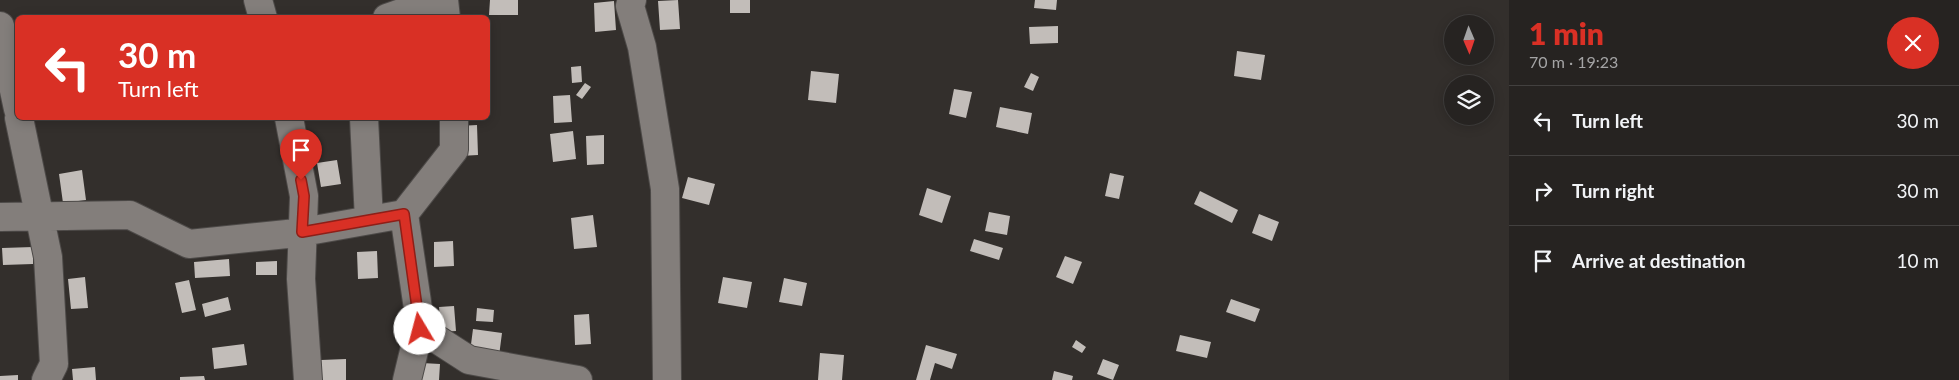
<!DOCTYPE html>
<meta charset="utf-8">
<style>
:root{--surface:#262321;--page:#322f2e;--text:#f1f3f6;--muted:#a4a4a5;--line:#42403f;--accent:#d93025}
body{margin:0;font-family:Lato,sans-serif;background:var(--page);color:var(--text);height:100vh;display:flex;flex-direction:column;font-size:19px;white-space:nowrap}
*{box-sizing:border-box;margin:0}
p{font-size:16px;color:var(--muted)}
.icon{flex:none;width:28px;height:28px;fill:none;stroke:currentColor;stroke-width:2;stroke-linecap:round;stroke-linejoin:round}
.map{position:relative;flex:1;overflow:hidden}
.drawer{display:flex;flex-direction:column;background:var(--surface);width:450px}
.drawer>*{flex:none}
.guide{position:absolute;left:15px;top:15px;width:475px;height:105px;border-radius:8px;box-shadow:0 2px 12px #0003,0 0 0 1px var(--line);background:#d93025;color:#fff;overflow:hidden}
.needle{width:32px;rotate:178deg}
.fabs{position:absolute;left:1444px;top:15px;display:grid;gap:10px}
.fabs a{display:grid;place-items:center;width:50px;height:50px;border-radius:50%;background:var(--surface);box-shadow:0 2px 12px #0003,0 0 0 1px var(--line);font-size:25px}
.pin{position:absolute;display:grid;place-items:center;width:42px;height:42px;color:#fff;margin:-51px -21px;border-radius:50% 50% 50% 0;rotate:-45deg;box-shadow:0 0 5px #0007}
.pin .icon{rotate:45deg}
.me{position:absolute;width:55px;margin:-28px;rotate:352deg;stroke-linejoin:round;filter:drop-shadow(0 0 4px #0008)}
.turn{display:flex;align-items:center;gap:18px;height:105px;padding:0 20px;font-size:22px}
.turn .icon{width:65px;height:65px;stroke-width:2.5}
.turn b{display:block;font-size:35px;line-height:42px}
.round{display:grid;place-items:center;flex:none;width:52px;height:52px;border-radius:26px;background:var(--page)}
.summary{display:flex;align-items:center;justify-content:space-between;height:85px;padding:0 20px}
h1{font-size:30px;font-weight:800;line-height:38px;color:var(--accent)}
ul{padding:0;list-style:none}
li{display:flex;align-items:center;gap:15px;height:70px;padding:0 20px;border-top:1px solid var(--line)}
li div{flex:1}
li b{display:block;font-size:19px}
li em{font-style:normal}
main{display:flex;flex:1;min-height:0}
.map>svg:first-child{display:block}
.building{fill:#c2bdb9}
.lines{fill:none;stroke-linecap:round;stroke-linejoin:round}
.street-casing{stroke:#4d4a48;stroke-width:30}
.street{stroke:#837e7b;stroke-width:28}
.route-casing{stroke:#8d1f18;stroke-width:12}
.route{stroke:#d93025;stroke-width:9}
</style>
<main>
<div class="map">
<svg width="1509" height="380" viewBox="0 0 1509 380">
<rect width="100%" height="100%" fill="#332f2c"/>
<path class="building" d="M490,0H518V15H489Z
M678,0L680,29L660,30L658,1Z
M730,0H750V13H730Z
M1035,0H1057L1056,10L1034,8Z
M614,1L616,30L595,32L594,3Z
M1058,26V43L1030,44L1029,27Z
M1237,51L1265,55L1261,80L1234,76Z
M581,66L582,82L572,83L571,67Z
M811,71L839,74L836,103L808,100Z
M1031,73L1039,77L1033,91L1024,87Z
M585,83L591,87L582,99L576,95Z
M954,89L972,92L966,118L949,114Z
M570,95L572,122L554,123L553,96Z
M1000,107L1032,113L1028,134L996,127Z
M477,125L478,155L460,156L459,126Z
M573,131L576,159L553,162L550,134Z
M604,135V164L587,165L586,136Z
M337,160L341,184L321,187L317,163Z
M82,170L86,200L63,203L59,174Z
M1110,173L1124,176L1119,199L1105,196Z
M688,177L715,184L709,205L682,198Z
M927,188L951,196L942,223L919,215Z
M1200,191L1238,210L1232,223L1194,204Z
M989,212L1010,216L1007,235L985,231Z
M1259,214L1279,222L1272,241L1252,233Z
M593,215L597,247L574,249L571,218Z
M974,239L1003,248L999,260L970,251Z
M453,241L454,266L434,267V242Z
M33,247V264L3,265L2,248Z
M377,251L378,278L358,279L357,252Z
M1065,256L1082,262L1073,284L1056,277Z
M229,259L230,276L195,278L194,262Z
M277,261V275H256V262Z
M85,277L88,308L71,309L68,279Z
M723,277L752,282L747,308L718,303Z
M784,278L807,283L802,306L779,302Z
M189,280L196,310L182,313L175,283Z
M228,297L231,310L205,317L202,304Z
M1231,299L1260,309L1255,322L1226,312Z
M454,306L456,331L441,332L439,307Z
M477,308L494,310L493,322L476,321Z
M589,314L591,344L575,345L574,315Z
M473,329L502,333L499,356L470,352Z
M1180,335L1211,342L1207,358L1176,351Z
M1076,340L1086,347L1082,353L1072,347Z
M244,344L247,365L214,369L212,348Z
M926,345L957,354L952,369L935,363L930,380H916Z
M820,353L844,355L842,380H818Z
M346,359V380H322L321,360Z
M1103,359L1119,365L1113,380L1097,374Z
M422,363L440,364L439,380H421Z
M95,367L96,380H73L72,369Z
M1054,371L1073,376L1072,380H1052Z
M18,375V380H0V376Z
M204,376L205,380H180V377Z"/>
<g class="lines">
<defs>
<path id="street" d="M258,0L263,18
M444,0L446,18
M632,0L630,6L642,47L665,189L667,380
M387,18L415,8L431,0
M0,26L18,109
M19,118L48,257L54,364L46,380
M289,118L304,196L301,279L308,380
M364,118L369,220
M404,214L454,150V118
M0,217L130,215L189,244L297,233L404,214L421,329L469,360L578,380
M407,380L420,326"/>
</defs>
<use href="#street" class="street-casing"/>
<use href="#street" class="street"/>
</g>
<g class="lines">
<defs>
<path id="route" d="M301,180L304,196L302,232L404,214L420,329"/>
</defs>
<use href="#route" class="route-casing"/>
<use href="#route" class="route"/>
</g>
</svg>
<div class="fabs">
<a><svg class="needle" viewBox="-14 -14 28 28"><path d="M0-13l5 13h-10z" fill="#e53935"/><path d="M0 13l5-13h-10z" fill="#a4a4a5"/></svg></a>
<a><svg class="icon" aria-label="layers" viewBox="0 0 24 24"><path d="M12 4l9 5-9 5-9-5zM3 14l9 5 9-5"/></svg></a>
</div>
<div class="pin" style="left:301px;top:180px;background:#d93025"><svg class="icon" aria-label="arrive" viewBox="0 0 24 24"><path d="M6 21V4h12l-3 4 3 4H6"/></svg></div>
<svg class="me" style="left:420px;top:329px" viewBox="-20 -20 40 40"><circle r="19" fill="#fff"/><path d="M0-13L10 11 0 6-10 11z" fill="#d93025"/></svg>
<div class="guide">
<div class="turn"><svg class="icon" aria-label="left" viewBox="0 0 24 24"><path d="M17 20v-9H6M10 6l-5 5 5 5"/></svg><div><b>30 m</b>Turn left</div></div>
</div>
</div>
<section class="drawer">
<div class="summary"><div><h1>1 min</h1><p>70 m · 19:23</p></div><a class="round" style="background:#d93025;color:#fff"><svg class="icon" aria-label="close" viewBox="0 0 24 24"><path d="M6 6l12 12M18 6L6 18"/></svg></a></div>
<ul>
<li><svg class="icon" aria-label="left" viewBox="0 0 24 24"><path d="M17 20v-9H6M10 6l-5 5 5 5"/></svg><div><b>Turn left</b></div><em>30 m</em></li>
<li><svg class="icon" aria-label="right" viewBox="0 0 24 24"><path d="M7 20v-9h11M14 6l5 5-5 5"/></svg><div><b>Turn right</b></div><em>30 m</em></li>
<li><svg class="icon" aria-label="arrive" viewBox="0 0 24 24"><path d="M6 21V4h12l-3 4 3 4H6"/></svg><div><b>Arrive at destination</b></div><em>10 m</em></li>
</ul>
</section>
</main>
